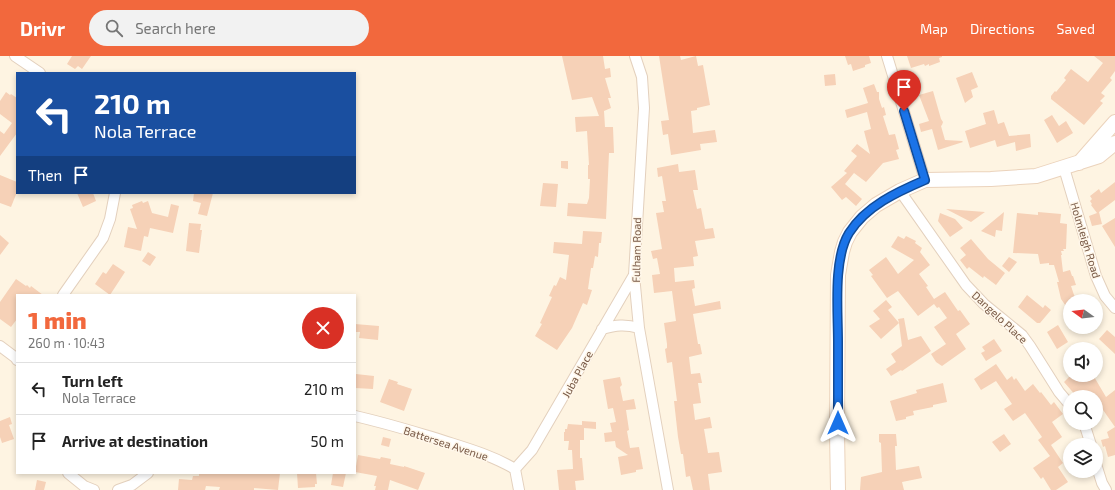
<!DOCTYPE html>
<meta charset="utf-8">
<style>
:root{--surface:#fff;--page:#f2f2f2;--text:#222;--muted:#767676;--line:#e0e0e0;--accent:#f2683d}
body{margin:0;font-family:"Exo 2",sans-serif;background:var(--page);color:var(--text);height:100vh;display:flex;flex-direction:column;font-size:15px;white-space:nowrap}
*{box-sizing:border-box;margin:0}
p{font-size:13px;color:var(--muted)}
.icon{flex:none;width:22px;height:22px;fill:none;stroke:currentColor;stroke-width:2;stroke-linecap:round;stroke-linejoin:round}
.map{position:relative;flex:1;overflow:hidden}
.drawer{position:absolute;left:16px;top:238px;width:340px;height:180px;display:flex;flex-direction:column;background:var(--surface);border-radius:0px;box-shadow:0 2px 6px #0003}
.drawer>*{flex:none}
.banner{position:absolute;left:16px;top:16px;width:340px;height:122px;border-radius:0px;box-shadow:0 2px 6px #0003;background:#1a4fa0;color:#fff;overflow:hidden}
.needle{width:26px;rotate:285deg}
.buttons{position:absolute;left:1063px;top:238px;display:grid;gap:8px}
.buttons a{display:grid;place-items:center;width:40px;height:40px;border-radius:50%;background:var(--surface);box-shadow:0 2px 6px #0003;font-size:20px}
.pin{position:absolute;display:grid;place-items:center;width:34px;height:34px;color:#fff;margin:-41px -17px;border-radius:50% 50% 50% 0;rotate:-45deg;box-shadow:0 0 4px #0007}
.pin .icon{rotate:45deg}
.me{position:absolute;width:44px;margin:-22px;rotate:0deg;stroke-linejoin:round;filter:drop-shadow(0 0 3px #0008)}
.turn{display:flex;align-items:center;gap:14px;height:84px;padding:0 12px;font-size:18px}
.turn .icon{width:52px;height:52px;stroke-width:2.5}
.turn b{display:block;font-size:28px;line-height:34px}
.then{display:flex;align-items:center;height:38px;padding:0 12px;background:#0003;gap:8px;font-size:15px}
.round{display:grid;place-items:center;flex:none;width:42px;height:42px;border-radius:21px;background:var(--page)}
.head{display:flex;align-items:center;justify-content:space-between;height:68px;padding:0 12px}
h1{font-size:24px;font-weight:800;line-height:30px;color:var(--accent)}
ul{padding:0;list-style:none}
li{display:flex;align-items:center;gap:12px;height:52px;padding:0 12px;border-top:1px solid var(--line)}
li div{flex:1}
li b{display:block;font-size:15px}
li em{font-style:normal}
header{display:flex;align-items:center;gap:24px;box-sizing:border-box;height:56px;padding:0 20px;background:var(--accent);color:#fff}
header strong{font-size:19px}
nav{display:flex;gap:22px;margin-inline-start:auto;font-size:14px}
.search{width:280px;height:36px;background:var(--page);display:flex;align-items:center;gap:10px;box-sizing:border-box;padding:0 14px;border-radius:22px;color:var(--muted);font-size:15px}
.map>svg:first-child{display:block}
.building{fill:#f6d1b7}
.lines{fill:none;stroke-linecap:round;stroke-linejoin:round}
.minor-casing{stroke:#e3d0bd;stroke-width:12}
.secondary-casing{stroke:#ebd3bc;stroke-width:16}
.minor{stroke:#fff;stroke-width:10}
.secondary{stroke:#fff;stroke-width:14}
.route-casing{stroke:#114b97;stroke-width:10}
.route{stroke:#1a73e8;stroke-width:7}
.labels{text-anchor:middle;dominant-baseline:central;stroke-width:3;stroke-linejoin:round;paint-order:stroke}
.street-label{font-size:11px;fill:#785946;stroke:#fff7ea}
</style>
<header>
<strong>Drivr</strong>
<div class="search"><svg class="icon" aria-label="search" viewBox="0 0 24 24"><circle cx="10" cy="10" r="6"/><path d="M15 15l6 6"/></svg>Search here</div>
<nav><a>Map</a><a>Directions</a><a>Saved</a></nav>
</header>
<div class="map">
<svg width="1115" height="434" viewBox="0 0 1115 434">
<rect width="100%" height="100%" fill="#fef4e2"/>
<path class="building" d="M72,0H91L82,13L78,10L75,13L67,8Z
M562,0H603L605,13L610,12L611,21L605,22L611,42H608L611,52L604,55L605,71H613L614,97H609L606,163L567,160L568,147L587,148L589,142L590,123H588V109H589L587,75L576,76L575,61L599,60L592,41L572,44Z
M659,0H680L681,4L696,0L698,10L703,9L710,49L697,52V54L691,55L693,77L715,74L717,86L700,88L701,94L671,99L668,78L663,79L661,65L669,64Z
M845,0H869L871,7L865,9V11L853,15L851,8L848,9Z
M907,0H942V1L939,2L940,6L929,10V8L925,10L924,8L911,12Z
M1094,0H1115V15L1110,22L1112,24L1101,37L1105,40L1100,45L1103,47L1084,69L1051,43V40L1055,35L1056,36L1066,24L1064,22L1071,13L1088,26L1103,7Z
M972,16L978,31L971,34L973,41L965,47L956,22Z
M835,18L836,29L825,30L824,19Z
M874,28L877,36H879V43L882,52L884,51L886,59L883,60L889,79L895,78L899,93L896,94L899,103L883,107L866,126L854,117L845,128L862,143L856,150L846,141L842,144L831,131L847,117L844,115L857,100L851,95L857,88L870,98L864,75L871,73L867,56L847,62L845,54L868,47L863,32Z
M933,35L941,63L943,66L942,69L941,70L945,84L962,85L963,86L938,94L932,73L921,76L919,68L929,65L919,39Z
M6,36L10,39L11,38L17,42V77L0,100V75L4,78L12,67L0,58V45Z
M994,54L998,68L1004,66L1009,80L1030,78L1031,91L1016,95L1015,86L997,91L995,84L970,92L965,75L986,68L983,57Z
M1052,59L1059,70L1066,65L1073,77L1057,87L1044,64Z
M561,105H568V113L561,112Z
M678,108L679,116L695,114L698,134H693L697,153L701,152L705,173L713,172L715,182L695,185L698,200L693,201L694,210L674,212L675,226L694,224L695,232L692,233L695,250L720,245L721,253L693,258L698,288H700L702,298L689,301L691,318L700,317L702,327H698L701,347L693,348L695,364L710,361L712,372L704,373L708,397L719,396L722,416L708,418L710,434H693L690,420L686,421L683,398H681L678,381L674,345H677L672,306L667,307L665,293L667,292V288L664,267L676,265L672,235L654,237L652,219L660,218L657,202L653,203L651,195L662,193L656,157L664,156L662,145H666L662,120L658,121L657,112Z
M0,119L17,126V136L11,151L0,147Z
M1115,126V144L1099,156L1102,168L1092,170L1089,160L1097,157L1091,149L1092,148L1090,145L1092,143L1090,140L1099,133L1101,137Z
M543,127L558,128L556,151L540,150Z
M77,137H93L96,145L83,151Z
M194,137H213L207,160L198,158L201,147L193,145Z
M142,145L143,147L148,145L152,157L168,161L171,148L179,150L173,177L150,172L148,181L144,180L141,195L124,191L128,171L137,173L130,153L133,152L132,149Z
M946,153L985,156L971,166Z
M1004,156L1002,175L996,174L995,181L981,175Z
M1038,156L1061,158L1060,167L1067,168L1066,193H1063L1064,195H1061L1062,199H1061L1063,216L1070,214L1072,220H1073L1076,229L1071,230L1074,239L1078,245H1070V256L1061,243L1057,226H1059L1054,209H1049V207L1040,208L1038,198L1013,197L1017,157L1038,159Z
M940,157L955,163L963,172L950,181L938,165Z
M1115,162V191L1102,170Z
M189,167L201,168L200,174H202L199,197L186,195Z
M583,175L602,176L601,187H599L598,201L595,200L593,212H591L588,233L592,234L587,249L583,247L572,272L557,294L535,280L542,268L540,267L552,241L549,240L554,229L556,230L560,221L566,224L569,199L553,197L554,186L582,188Z
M0,179L9,187L0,199Z
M898,180L904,183L906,180L916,185L915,187L922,192L920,196L930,209L919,218L928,230L926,231L934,243L945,236L958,255L960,254L970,268L956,278L966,293L942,310L936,306L931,298L946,288L934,271L947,262L939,251L937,252L934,248L918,260L898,235L887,242L871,220L873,219L869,214L886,201L898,218L914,204L891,191Z
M971,183L988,203L1005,217L996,229L984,220L983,222L969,211L967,213L960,204L966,199L960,192Z
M148,196L156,201L150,210L142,205Z
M1009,201L1017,206L1009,216L1002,210Z
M113,208L125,216L110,239L95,228L103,216L106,218Z
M16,223L26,230L27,229L30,232L31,230L43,239H17V263L11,271L0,263V246Z
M1027,239L1043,252L1045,249L1051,254L1040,267H1037L1018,251Z
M886,244L892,251L888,254L899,267L898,263L904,262L908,284L921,280L931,295L902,315L901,314L891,320L886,313L896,306L891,298L902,290L899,267L881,283L869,270L880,263L873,255Z
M355,268L379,270L378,284L359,282L360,276H355Z
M1058,269L1068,286L1057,293L1047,276Z
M1107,274L1115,281V298L1099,283Z
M994,283L1002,295L986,305L981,297L985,295L982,291Z
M996,308L1007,324L1012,320L1014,324L1016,322L1025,335L1033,328L1040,337L1041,336L1051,349L1054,346L1063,358L1052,366L1062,381L1051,389L1063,407L1058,411L1068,426L1056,434H1051L1043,421L1041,423L1033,412L1050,400L1038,384L1042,381L1025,357L1013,365L1004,353L1012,348L996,325L981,334L974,323Z
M356,318L374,320L373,333L355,332Z
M1071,319H1093L1106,341L1115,334V371L1096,344V341H1090L1087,335L1080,341H1077L1064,326Z
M620,321L622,329L620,331L623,345L634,343L636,353L626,354L629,374L627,375L630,392L639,391L643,413L636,414V416L621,419L618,401L628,399L616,391L615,385L605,386L604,377L612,376L610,367L616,366L613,352L608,353L603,324Z
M389,323L398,326L397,328L412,333L404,355L380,346Z
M943,327L947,346L933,349V351L913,355L914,359L906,361V363L896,365L890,345L917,337L916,334Z
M10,361L12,368L9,369L14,383L2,387L0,381V365Z
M582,365L596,366V373L584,372V384H580V402H582L584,424L575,425L576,434H559L557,414L573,413L572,394H568L569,385H564V376H565V373H567L568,368L582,369Z
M1115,371V399L1108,401L1105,390L1103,391L1101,384L1109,382L1107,376Z
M879,378H896L897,390H895L896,414L919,410L922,422L902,426L904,434H860L861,421L882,416L881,387L879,386Z
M1004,378L1011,388L1000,396L992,386Z
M383,381L391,383L389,391L381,389Z
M358,399L380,403L381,401L391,403L390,408L404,411V410L425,417L418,434L390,424L388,434H375L376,430H374L377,420L355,416Z
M199,417L213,418V417H280L278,434L254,432V434H219L220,431L206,430L205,434H178L179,423L192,424L193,420H199Z
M297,417H316L317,428H315V431L298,432Z
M333,417H346L343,431L331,429Z
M37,424L46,426L44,434H35Z"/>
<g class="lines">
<defs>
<path id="minor" d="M15,0L40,17
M635,0L642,21L644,52L634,219L639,272L668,434
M887,0L925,124
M1064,112L1096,220L1105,240L1115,252
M900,135L966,229L984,248L1022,279L1030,290L1059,336L1070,349
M63,239L103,182L110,163L115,137
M602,273C616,269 625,268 639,272
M0,290L16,302L17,304
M355,360C382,366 408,374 435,382C462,391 490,398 515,413L519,434
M1084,367L1091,389
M1096,408L1102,427L1106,434
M515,413L532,394L634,219
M68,417L84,430L94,434
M118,434L132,429L148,417"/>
<path id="secondary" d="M1079,107L1115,66
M838,434L837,376L838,219L842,196L845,186L850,176L862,161L876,149L900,135L925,124L991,123L1036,120L1099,100L1115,87"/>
</defs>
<use href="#minor" class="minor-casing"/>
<use href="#secondary" class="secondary-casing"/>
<use href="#minor" class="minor"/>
<use href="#secondary" class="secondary"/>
</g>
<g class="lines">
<defs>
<path id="route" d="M838,367C838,339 838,312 838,285C838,255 833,203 849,177C866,150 897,136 925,124L904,55"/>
</defs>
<use href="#route" class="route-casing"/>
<use href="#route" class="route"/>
</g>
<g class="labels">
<g class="street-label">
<text transform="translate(1086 184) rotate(73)">Holmleigh Road</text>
<text transform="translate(636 194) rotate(-89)">Fulham Road</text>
<text transform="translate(1000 261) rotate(43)">Dangelo Place</text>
<text transform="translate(577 318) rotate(-61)">Juba Place</text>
<text transform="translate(446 387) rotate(18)">Battersea Avenue</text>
</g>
</g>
</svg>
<div class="buttons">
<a><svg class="needle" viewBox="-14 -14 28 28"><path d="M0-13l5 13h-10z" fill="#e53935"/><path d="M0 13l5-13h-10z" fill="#767676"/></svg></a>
<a><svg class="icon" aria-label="sound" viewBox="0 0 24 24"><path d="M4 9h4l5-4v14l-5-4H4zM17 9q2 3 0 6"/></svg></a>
<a><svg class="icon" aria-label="search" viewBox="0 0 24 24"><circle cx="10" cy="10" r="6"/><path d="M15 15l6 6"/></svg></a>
<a><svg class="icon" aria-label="layers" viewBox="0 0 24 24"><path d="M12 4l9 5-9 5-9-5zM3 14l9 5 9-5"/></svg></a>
</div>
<div class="pin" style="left:904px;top:55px;background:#d93025"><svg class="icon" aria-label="arrive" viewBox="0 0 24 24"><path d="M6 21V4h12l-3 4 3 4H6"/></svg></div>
<svg class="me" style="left:838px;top:367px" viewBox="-20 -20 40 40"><path d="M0-17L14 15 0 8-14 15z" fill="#1a73e8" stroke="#fff" stroke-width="4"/></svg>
<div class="banner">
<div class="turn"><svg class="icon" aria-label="left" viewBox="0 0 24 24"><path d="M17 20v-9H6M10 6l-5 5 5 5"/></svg><div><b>210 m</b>Nola Terrace</div></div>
<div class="then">Then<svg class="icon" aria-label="arrive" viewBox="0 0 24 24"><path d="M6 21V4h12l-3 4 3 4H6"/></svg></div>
</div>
<section class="drawer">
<div class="head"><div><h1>1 min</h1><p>260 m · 10:43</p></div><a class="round" style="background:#d93025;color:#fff"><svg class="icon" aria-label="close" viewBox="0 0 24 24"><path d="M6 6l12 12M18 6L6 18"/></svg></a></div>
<ul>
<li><svg class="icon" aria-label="left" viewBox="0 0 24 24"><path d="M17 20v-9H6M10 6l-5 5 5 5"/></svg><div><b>Turn left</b><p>Nola Terrace</p></div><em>210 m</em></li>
<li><svg class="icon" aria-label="arrive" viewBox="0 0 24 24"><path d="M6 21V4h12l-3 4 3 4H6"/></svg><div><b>Arrive at destination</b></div><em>50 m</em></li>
</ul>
</section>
</div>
